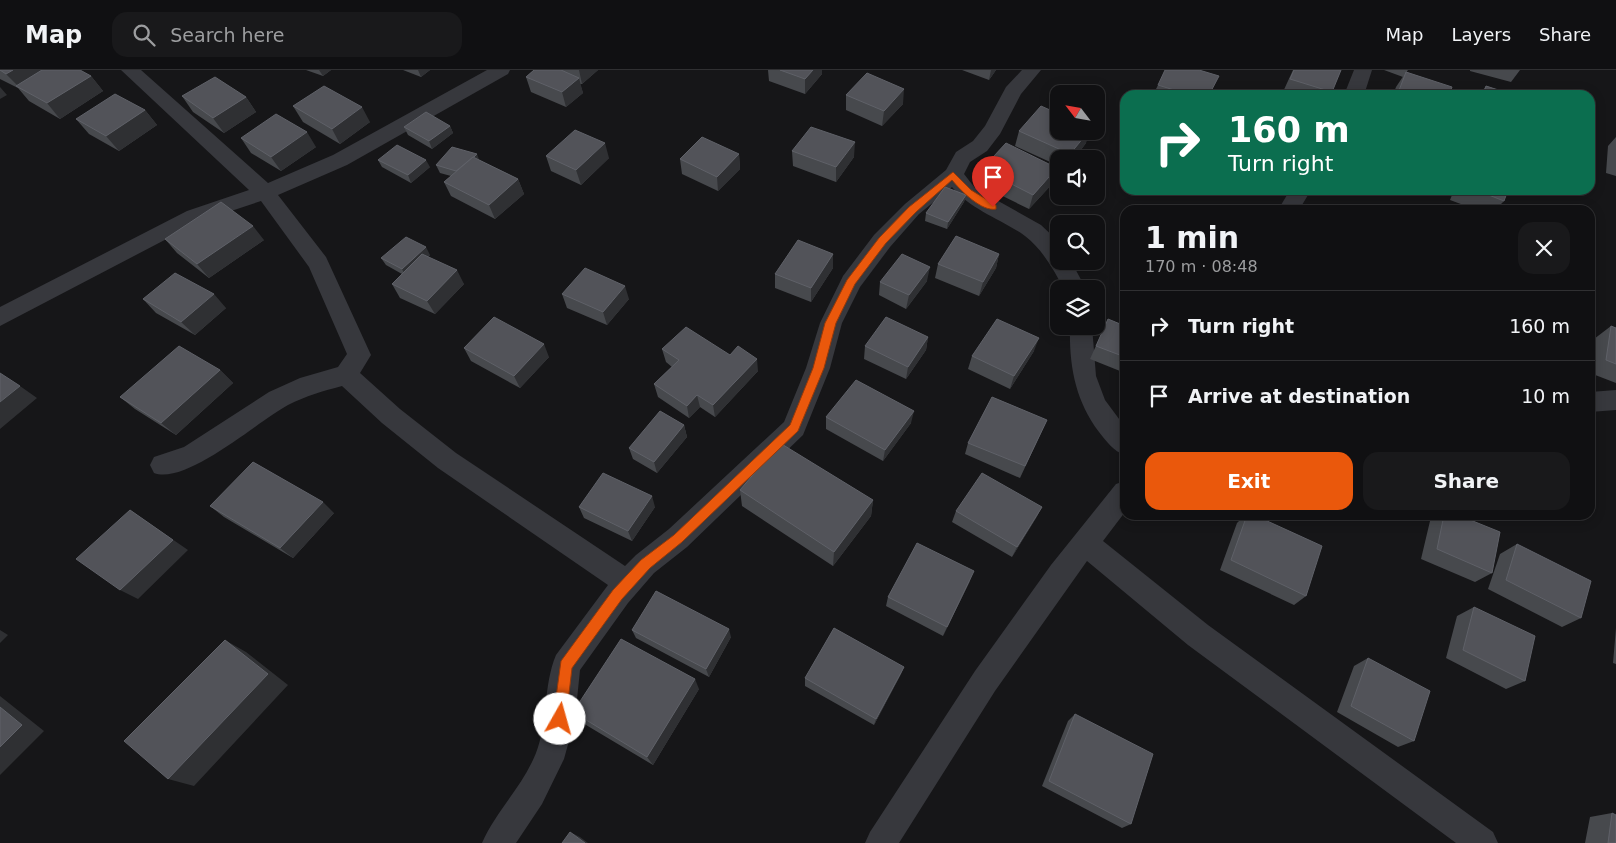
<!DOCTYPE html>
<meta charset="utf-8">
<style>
:root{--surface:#101012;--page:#19191b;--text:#f1f3f6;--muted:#9c9d9f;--line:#303032;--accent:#ea580c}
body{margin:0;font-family:"DejaVu Sans",sans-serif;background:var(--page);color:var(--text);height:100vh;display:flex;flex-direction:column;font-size:19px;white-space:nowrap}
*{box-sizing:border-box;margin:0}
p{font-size:16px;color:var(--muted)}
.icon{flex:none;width:28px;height:28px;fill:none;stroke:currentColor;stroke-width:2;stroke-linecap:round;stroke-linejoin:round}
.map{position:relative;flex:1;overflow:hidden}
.drawer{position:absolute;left:1120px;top:135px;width:475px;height:315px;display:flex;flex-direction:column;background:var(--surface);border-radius:15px;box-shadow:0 2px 12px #0003,0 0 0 1px var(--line)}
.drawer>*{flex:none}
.guide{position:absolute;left:1120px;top:20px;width:475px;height:105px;border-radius:15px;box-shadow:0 2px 12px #0003,0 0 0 1px var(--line);background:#0b6e4f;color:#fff;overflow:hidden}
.needle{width:32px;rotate:301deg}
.buttons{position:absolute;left:1050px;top:15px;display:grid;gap:10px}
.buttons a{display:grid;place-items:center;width:55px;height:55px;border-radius:10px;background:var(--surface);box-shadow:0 2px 12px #0003,0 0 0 1px var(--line);font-size:25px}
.pin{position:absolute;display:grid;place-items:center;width:42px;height:42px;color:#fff;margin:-51px -21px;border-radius:50% 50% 50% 0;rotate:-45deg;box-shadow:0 0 5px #0007}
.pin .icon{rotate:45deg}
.me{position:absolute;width:55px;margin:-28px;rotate:7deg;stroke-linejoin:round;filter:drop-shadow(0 0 4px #0008)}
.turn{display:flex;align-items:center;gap:18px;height:105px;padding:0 25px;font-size:22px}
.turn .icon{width:65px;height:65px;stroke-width:2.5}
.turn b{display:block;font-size:35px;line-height:42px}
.round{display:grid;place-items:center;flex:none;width:52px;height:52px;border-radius:15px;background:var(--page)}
.summary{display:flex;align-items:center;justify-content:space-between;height:85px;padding:0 25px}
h1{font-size:30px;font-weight:700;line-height:38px}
.cta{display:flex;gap:10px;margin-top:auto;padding:10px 25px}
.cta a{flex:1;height:58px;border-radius:15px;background:var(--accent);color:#fff;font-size:20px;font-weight:700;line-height:58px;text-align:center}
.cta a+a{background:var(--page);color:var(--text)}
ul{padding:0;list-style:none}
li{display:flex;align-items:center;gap:15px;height:70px;padding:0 25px;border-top:1px solid var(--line)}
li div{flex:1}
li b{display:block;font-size:19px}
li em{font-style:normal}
header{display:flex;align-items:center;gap:30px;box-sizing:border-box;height:70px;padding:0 25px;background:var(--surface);border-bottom:1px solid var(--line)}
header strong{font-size:24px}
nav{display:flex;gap:28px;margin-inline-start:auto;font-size:18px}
.search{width:350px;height:45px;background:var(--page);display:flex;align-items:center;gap:12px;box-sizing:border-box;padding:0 18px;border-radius:15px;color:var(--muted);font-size:19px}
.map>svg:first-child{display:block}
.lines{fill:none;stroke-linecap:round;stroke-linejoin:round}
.street{fill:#37383d;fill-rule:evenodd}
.wall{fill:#47494d}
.shaded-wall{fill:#2f3033}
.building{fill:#525359;stroke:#5f6168}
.route{fill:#ea580c;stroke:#983908}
</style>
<header>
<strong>Map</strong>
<div class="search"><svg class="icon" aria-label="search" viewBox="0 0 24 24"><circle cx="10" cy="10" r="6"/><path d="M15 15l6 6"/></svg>Search here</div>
<nav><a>Map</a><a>Layers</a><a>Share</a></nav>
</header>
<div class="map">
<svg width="1616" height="773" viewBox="0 0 1616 773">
<rect width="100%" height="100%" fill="#161618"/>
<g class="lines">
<path class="street" d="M121,0H141L268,113L333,85L487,0H510L508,4L347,95L278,125L326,187L371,285L360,303L400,339L456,383L625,496L636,485L669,459L784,352L806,298L820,253L843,206L874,165L905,134L946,100L956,82L973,71L985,56L1006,17L1022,0H1041L1021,24L1000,64L987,81L970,92L964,104L975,118L1041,155L1059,172V191H1071L1086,219H1064C1053,199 1043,180 1025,166C1001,149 971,140 952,117L919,144L890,177L860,217L842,253L830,298L803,365L687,477L654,503L628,533L580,600L575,649L564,689L542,734L516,773H482C496,741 523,716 536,683C548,652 543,616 556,585L608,515L438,398L382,353L342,316C323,321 306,326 288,335C258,351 187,415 154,403L150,395L154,387L184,377L269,322L300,308L338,297L347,284L309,197L261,131L201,151L0,256V237L187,141L249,120Z
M1354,0H1372L1364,25H1344Z
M1290,120H1311L1299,140H1278Z
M1070,256H1092L1096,306L1105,330L1125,357V385C1113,381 1107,372 1099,362C1075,330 1069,295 1070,256Z
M1616,320V340L1590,342V322Z
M1125,411V442L1103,471L1208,555L1493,762L1498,773H1456L1188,575L1087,491L995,621L899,773H865L870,762L975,601L1051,495L1116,414Z"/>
</g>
<path class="wall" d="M0,0L91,6L103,21L60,49L29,31L18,18L0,9Z
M306,0H331L323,6Z
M403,0H430L421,7Z
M534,0H598L582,14H580L583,23L566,37L531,22L526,7Z
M768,0H822V4L805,24L769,11Z
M962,0H996L989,10Z
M1293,0H1341L1330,25H1285L1282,24Z
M1384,0H1408L1403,7Z
M1470,0H1520L1511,12L1470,1Z
M1406,2L1449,25H1393L1396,17Z
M1158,15L1210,25H1153Z
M1486,16L1514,25H1479Z
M846,25L903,34L882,56L846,40Z
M182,26L246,27L256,42L224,63L193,42Z
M293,36L370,52L340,74L303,52Z
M145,40L157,55L119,81L89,64L76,49Z
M450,56L453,63L432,79L408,65L404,57Z
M1019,61L1086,73L1074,89H1059V96L1015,76Z
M1616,67V106L1606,103L1608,76Z
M241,68L316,77L281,101L251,83Z
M792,81L854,87L836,112L793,96Z
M739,84L740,99L718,121L682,104L680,89Z
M546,86L609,88L581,115L551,101Z
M378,90L430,97L411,113L382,97Z
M479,90L518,109L524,124L495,149L451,126L444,112L451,106L440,103L436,95Z
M982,99L1053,113L1029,139L978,114Z
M1454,120H1508L1504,131L1495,140H1477L1450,130Z
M966,125L964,132L947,159L925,151L926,143Z
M165,169L264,170L209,208L177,183Z
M833,184V198L811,232L775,218V204Z
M999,184L996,198L979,226L935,208L938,194Z
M430,185L428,187L464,214L435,244L400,228L392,214L402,204L386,195L381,188Z
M927,211L906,239L879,225L880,212Z
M562,224L629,229L607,255L567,238Z
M143,229L226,238L195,265L156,243Z
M1108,249L1125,256V303L1090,289Z
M1611,256L1616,258V313L1590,303V296L1594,269Z
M928,267L926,280L906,309L864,289L865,276Z
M464,278L549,287L520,318L471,291Z
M662,279L730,285L758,301L715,347L700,337L689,348L658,327L654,314L672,297L666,292Z
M1034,281L1010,319L968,299L972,286Z
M220,300L233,313L176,365L135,339L120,327Z
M826,347L911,353L883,391L826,359Z
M1047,350L1020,408L965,384L968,373Z
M684,355L687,367L657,403L633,389L629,378Z
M740,420L873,430L871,446L833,496L742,436Z
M210,436L334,443L293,488L224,447Z
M579,437H655L632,471L584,448Z
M1042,437L1036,448L1012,487L952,452L956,441Z
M1245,445H1247L1306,526L1294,535L1220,500L1237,453Z
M1438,445H1458L1492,503L1475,512L1421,489L1430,451Z
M1517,474L1581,548L1562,557L1488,519L1500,484Z
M970,511L943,566L886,536L888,527Z
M1474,537L1525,611L1506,619L1446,588L1457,546Z
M1616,558V594L1613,593Z
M632,560L731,567L709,607L636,568Z
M1368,588L1414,671L1398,677L1337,642L1354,596Z
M904,597L901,604L874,655L805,616V608Z
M699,619L653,695L581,652L573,642Z
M1075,644L1131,754L1122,758L1042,716L1068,651Z
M1612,743L1616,773H1585L1590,747Z"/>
<path class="shaded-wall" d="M13,0H51L19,17L6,4Z
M319,0H331L323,6Z
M418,0H430L421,7Z
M579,0H598L582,14Z
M813,0H822V4L805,24V9Z
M991,0H996L989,10Z
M91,6L103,21L60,49L47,33Z
M579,8L583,23L566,37L562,22Z
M0,17L7,25L0,29Z
M904,19L903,34L882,56L884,41Z
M246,27L256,42L224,63L213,48Z
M362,37L370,52L340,74L332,59Z
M145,40L157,55L119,81L106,66Z
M450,56L453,63L432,79L429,71Z
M1089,61H1091L1086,73L1074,89H1069L1070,84Z
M307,62L316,77L281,101L271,87Z
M855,72L854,87L836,112V97Z
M605,73L609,88L581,115L576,100Z
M477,84L480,92L461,103Z
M739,84L740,99L718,121L717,107Z
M426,90L430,97L411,113L408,105Z
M1057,98L1053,113L1029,139L1033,125Z
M518,109L524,124L495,149L489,135Z
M966,125L964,132L947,159L948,152Z
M253,156L264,170L209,208L197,194Z
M426,177L430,185L406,207L402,199Z
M833,184V198L811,232V218Z
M999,184L996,198L979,226L983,212Z
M930,197L927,211L906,239L909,225Z
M457,200L464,214L435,244L427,231Z
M625,216L629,229L607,255L603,242Z
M214,224L226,238L195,265L181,252Z
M928,267L926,280L906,309L908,297Z
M1039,268L1034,281L1010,319L1014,306Z
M544,274L549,287L520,318L514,306Z
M757,289L758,301L715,347L713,335Z
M220,300L233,313L176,365L161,353Z
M20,316L37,328L0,359V332Z
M697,325L700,337L689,348L687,336Z
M914,341L911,353L883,391L885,380Z
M684,355L687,367L657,403L654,392Z
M652,426L655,437L632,471L628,461Z
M873,430L871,446L833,496L834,482Z
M323,432L334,443L293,488L280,478Z
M1042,437L1036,448L1012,487L1017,477Z
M130,440L188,480L138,529L120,520Z
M974,501L970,511L943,566L947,557Z
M729,559L731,567L709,607L706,599Z
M0,560L8,565L0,573Z
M225,570L246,582L288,615L194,716L168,709Z
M904,597L901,604L874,655L876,649Z
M695,609L699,619L653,695L647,687Z
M0,626L44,661L0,705Z
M570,762L580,767L588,773H585Z"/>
<path class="building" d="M0,0H13L6,4Z
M42,0H80L91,6L47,33L16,16Z
M534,0H561L579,8L562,22L526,7Z
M780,0H813L805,9Z
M1165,0H1199L1219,6L1209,25H1190L1158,15Z
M1294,0H1341L1332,22L1290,9Z
M1406,2L1452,17L1449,25H1404L1398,23Z
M867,3L904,19L884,41L846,25Z
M215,7L246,27L213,48L182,26Z
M324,16L362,37L332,59L293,36Z
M1486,16L1514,25H1483Z
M115,24L145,40L106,66L76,49Z
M1041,36L1059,44V61H1089L1070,84L1019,61Z
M426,42L450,56L429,71L404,57Z
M276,44L307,62L271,87L241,68Z
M811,57L855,72L836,97L792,81Z
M575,60L605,73L576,100L546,86Z
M702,67L739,84L717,107L680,89Z
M1006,73L1057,98L1033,125L982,99Z
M397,75L426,90L408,105L378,90Z
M452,77L477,84L474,87H473L456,101L436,95Z
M473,87L518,109L489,135L444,112Z
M945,117L966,125L948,152L926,143Z
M1476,120H1508L1504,131Z
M221,132L253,156L197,194L165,169Z
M956,166L999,184L983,212L938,194Z
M406,167L426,177L402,199L381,188Z
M798,170L833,184L811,218L775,204Z
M422,184L457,200L427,231L392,214Z
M902,184L930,197L909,225L880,212Z
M585,198L625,216L603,242L562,224Z
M175,203L214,224L181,252L143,229Z
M494,247L544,274L514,306L464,278Z
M886,247L928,267L908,297L865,276Z
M997,249L1039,268L1014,306L972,286Z
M1108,249L1125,256V287L1096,276Z
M1611,256L1616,258V294L1606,290Z
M686,257L730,285L738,276L757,289L713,335L697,325L687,336L654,314L679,290L662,279Z
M179,276L220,300L161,353L120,327Z
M0,303L20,316L0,332Z
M856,310L914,341L885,380L826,347Z
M992,327L1047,350L1025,396L968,373Z
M660,341L684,355L654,392L629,378Z
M780,373L873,430L834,482L740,420Z
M253,392L323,432L280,478L210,436Z
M603,403L652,426L628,461L579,437Z
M982,403L1042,437L1017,477L956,441Z
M130,440L173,470L120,520L76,489Z
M1247,445H1254L1322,476L1306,526L1231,490Z
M1444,445H1458L1500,462L1492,503L1437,479Z
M917,473L974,501L947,557L888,527Z
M1517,474L1591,511L1581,548L1506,510Z
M656,521L729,559L706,599L632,560Z
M1474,537L1535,566L1525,611L1463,580Z
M834,558L904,597L876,649L805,608Z
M621,569L695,609L647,687L573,642Z
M225,570L268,604L168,709L124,671Z
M1368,588L1430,621L1414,671L1351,636Z
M0,637L22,655L0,677Z
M1075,644L1153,684L1131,754L1049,711Z
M1612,743L1616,745V773H1608Z
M570,762L585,773H562Z"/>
<path class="route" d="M953,102L971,120L996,135V139C982,142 961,121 952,110L916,142L886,173L855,214L836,253L824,298L798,361L682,472L650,498L622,529L572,598L566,649L564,654L560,656L555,654L553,649L561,591L613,520L641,490L674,465L790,355L813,298L825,253L847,210L879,168L909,137Z"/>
</svg>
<div class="buttons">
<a><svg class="needle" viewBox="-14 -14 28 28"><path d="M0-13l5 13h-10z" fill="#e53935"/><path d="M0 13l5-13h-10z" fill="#9c9d9f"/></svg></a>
<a><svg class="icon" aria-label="sound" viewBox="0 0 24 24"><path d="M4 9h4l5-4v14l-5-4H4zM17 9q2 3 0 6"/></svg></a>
<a><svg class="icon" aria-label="search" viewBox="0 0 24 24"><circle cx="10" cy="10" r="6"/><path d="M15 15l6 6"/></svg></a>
<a><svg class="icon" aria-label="layers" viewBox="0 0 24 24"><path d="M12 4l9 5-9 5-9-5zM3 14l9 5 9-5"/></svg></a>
</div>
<div class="pin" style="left:993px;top:137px;background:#d93025"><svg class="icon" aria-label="arrive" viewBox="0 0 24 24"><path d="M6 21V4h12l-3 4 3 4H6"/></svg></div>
<svg class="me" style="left:560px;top:649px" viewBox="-20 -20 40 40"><circle r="19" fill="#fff"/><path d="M0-13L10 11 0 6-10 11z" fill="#ea580c"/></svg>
<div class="guide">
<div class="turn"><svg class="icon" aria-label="right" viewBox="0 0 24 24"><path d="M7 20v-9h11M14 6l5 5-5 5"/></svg><div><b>160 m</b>Turn right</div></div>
</div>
<section class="drawer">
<div class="summary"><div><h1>1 min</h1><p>170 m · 08:48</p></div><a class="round"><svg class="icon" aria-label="close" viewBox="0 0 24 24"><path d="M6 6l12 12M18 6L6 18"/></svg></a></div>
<ul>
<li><svg class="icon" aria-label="right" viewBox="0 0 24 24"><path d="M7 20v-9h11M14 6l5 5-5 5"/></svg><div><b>Turn right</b></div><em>160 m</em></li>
<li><svg class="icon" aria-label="arrive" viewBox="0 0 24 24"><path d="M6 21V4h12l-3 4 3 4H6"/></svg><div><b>Arrive at destination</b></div><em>10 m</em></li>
</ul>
<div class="cta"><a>Exit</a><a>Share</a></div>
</section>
</div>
